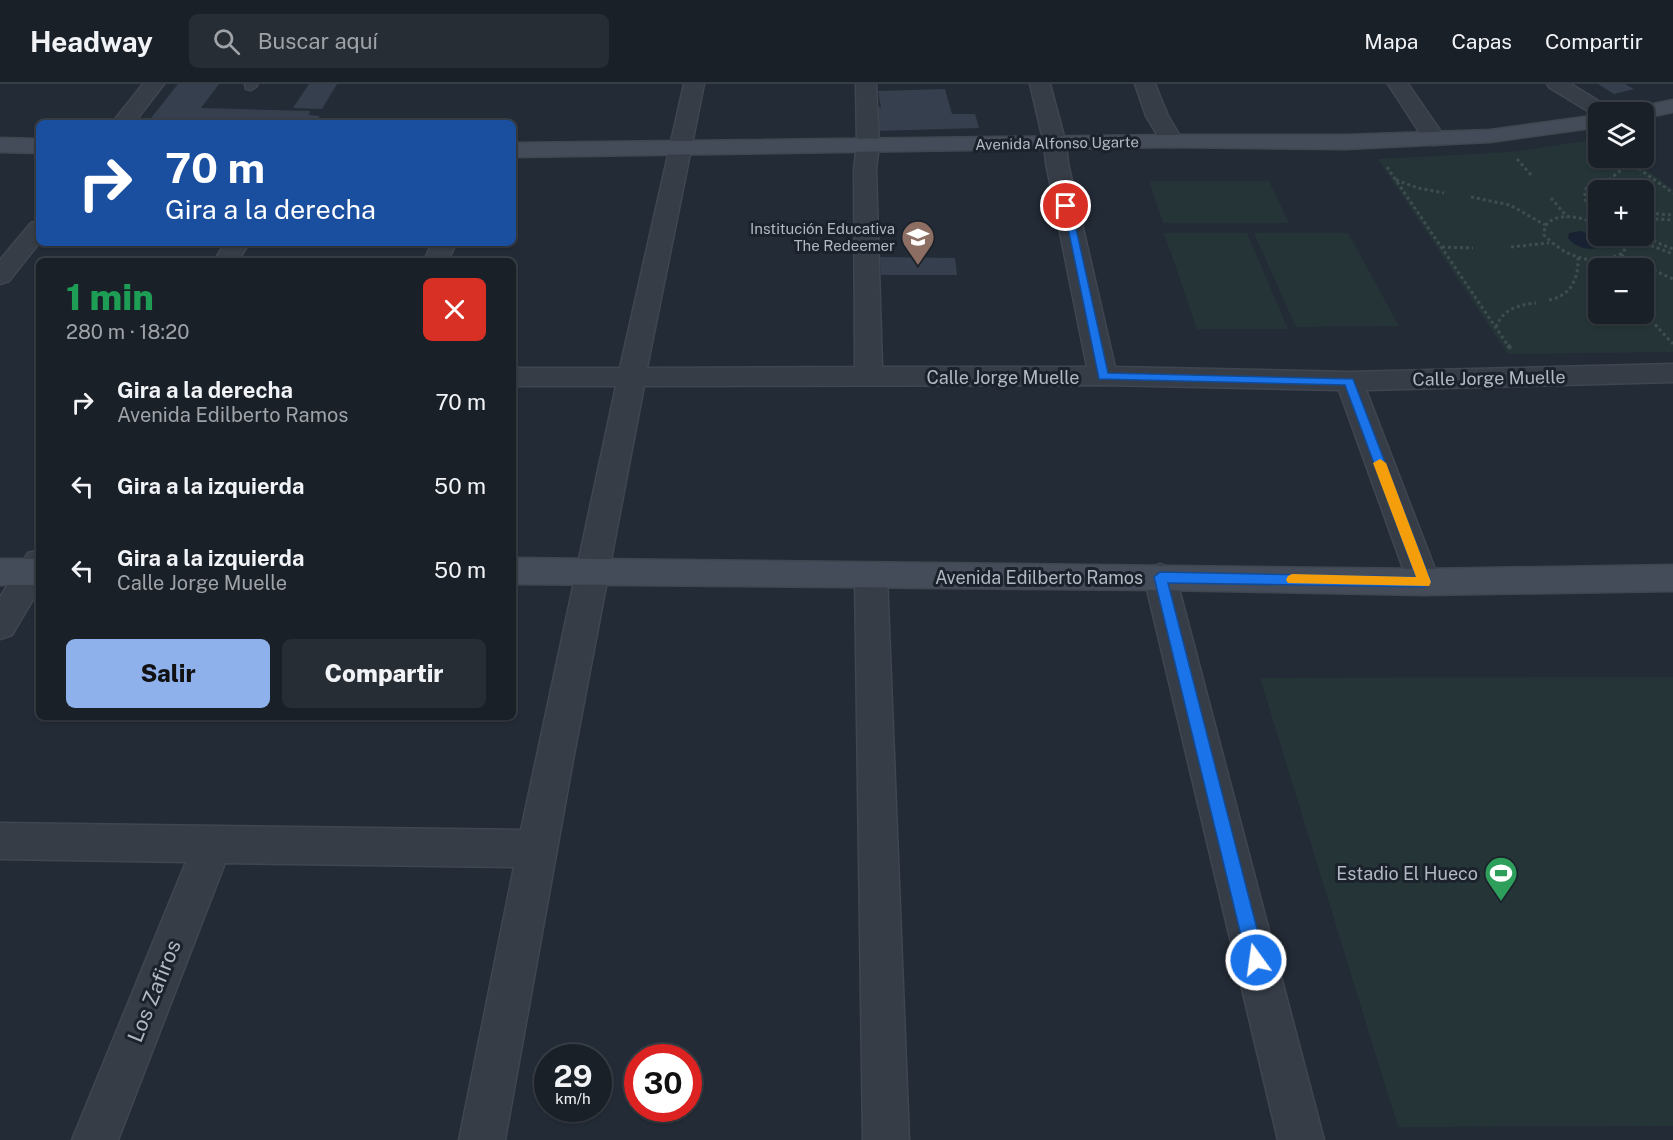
<!DOCTYPE html>
<html lang="es">
<meta charset="utf-8">
<style>
:root{--surface:#1a2028;--page:#272d34;--text:#f1f3f6;--muted:#9fa3a8;--line:#383e45;--accent:#8eb1ec}
body{margin:0;font-family:"Public Sans",sans-serif;background:var(--page);color:var(--text);height:100vh;display:flex;flex-direction:column;font-size:22px;white-space:nowrap}
*{box-sizing:border-box;margin:0}
p{font-size:20px;color:var(--muted)}
.icon{flex:none;width:33px;height:33px;fill:none;stroke:currentColor;stroke-width:2;stroke-linecap:round;stroke-linejoin:round}
.map{position:relative;flex:1;overflow:hidden}
.drawer{position:absolute;left:36px;top:174px;width:480px;height:462px;display:flex;flex-direction:column;background:var(--surface);border-radius:9px;box-shadow:0 2px 4px #0004,0 0 0 2px var(--line)}
.drawer>*{flex:none}
.banner{position:absolute;left:36px;top:36px;width:480px;height:126px;border-radius:9px;box-shadow:0 2px 4px #0004,0 0 0 2px var(--line);background:#1a4fa0;color:#fff;overflow:hidden}
.buttons{position:absolute;left:1588px;top:18px;display:grid;gap:12px}
.buttons a{display:grid;place-items:center;width:66px;height:66px;border-radius:9px;background:var(--surface);box-shadow:0 2px 4px #0004,0 0 0 2px var(--line);font-size:30px}
.speed{position:absolute;left:534px;top:960px;display:flex;gap:12px;font-size:30px;font-weight:700;text-align:center}
.speed>*{display:grid;place-content:center;width:78px;height:78px;border-radius:50%;background:var(--surface);box-shadow:0 2px 4px #0004,0 0 0 2px var(--line);line-height:1}
.speed small{font-size:15px;font-weight:400}
.speed .limit{border:9px solid #d22;background:#fff;color:#111}
.pin{position:absolute;display:grid;place-items:center;width:51px;height:51px;color:#fff;margin:-26px;border:3px solid #fff;border-radius:50%;box-shadow:0 2px 6px #0007}
.me{position:absolute;width:66px;margin:-33px;rotate:346deg;stroke-linejoin:round;filter:drop-shadow(0 0 4px #0008)}
.turn{display:flex;align-items:center;gap:21px;height:126px;padding:0 30px;font-size:27px}
.turn .icon{width:78px;height:78px;stroke-width:2.5}
.turn b{display:block;font-size:42px;line-height:51px}
.round{display:grid;place-items:center;flex:none;width:63px;height:63px;border-radius:9px;background:var(--page)}
.headline{display:flex;align-items:center;justify-content:space-between;height:102px;padding:0 30px}
h1{font-size:36px;font-weight:800;line-height:45px;color:#1e9e55}
.action{display:flex;gap:12px;margin-top:auto;padding:12px 30px}
.action a{flex:1;height:69px;border-radius:9px;background:var(--accent);color:#111;font-size:24px;font-weight:800;line-height:69px;text-align:center}
.action a+a{background:var(--page);color:var(--text)}
ul{padding:0;list-style:none}
li{display:flex;align-items:center;gap:18px;height:84px;padding:0 30px}
li div{flex:1}
li b{display:block;font-size:22px}
li em{font-style:normal}
header{display:flex;align-items:center;gap:36px;box-sizing:border-box;height:84px;padding:0 30px;background:var(--surface);border-bottom:2px solid var(--line)}
header strong{font-size:28px}
nav{display:flex;gap:33px;margin-inline-start:auto;font-size:21px}
.search{width:420px;height:54px;background:var(--page);display:flex;align-items:center;gap:15px;box-sizing:border-box;padding:0 21px;border-radius:9px;color:var(--muted);font-size:22px}
.map>svg:first-child{display:block}
.green{fill:#253537;fill-rule:evenodd}
.water{fill:#182232}
.building{fill:#363f4d}
.lines{fill:none;stroke-linecap:round;stroke-linejoin:round}
.lane-casing{stroke:#404650;stroke-width:3}
.street-casing{stroke:#404650;stroke-width:3}
.secondary-casing{stroke:#404650;stroke-width:3}
.path-far1{stroke:#3e4e50;stroke-width:3;stroke-dasharray:3 3;stroke-linecap:butt}
.path{stroke:#3e4e50;stroke-width:4;stroke-dasharray:4.5 4.5;stroke-linecap:butt}
.lane{fill:#363d47;fill-rule:evenodd}
.street{fill:#363d47;fill-rule:evenodd}
.secondary{fill:#454c59;fill-rule:evenodd}
.route{fill:#1a73e8;stroke:#114b97;stroke-width:1.5}
.slow{fill:#f59e0b}
.labels{text-anchor:middle;dominant-baseline:central;stroke-width:6;stroke-linejoin:round;paint-order:stroke}
.far-street-label{font-size:15px;fill:#b1b8c3;stroke:#1c222b}
.far-poi-label{font-size:15px;fill:#b1b8c3;stroke:#1c222b;text-anchor:end}
.street-label{font-size:18px;fill:#b1b8c3;stroke:#1c222b}
.poi-label{font-size:18px;fill:#b1b8c3;stroke:#1c222b;text-anchor:end}
.near-street-label{font-size:21px;fill:#b1b8c3;stroke:#1c222b}
</style>
<header>
<strong>Headway</strong>
<div class="search"><svg class="icon" aria-label="search" viewBox="0 0 24 24"><circle cx="10" cy="10" r="6"/><path d="M15 15l6 6"/></svg>Buscar aquí</div>
<nav><a>Mapa</a><a>Capas</a><a>Compartir</a></nav>
</header>
<div class="map">
<svg width="1673" height="1056" viewBox="0 0 1673 1056">
<rect width="100%" height="100%" fill="#232b36"/>
<path class="green" d="M1599,55V74H1630L1673,105V268L1508,270L1378,75L1511,68ZM1599,106H1644V152H1599ZM1599,184H1644V230H1599Z
M1149,97H1269L1289,139H1163Z
M1164,149H1247L1288,245H1197Z
M1254,149H1348L1399,242L1296,243Z
M1673,593V1042L1398,1043L1260,594Z"/>
<path class="water" d="M1581,147L1596,153L1601,159L1600,162C1590,168 1576,164 1568,154L1569,149Z"/>
<path class="building" d="M178,0H219L201,24L310,27L309,31L320,32L314,39H147Z
M309,0H337L322,25L293,24Z
M1598,0H1625L1634,5L1614,10Z
M945,5L952,30H975L979,44L877,47L873,23H881L878,7Z
M880,173L955,174L957,191H881Z"/>
<g class="lines">
<defs>
<path id="lane" d="M245,0H257V2L251,6L246,5Z"/>
<path id="street" d="M143,0H164L134,39H112Z
M684,0H704L647,284L855,283L854,85L857,61L856,0H876L879,61L876,85L882,283H1087L1046,79L1044,60L1030,0H1050L1066,60L1068,79L1115,283L1349,288L1673,280V298L1366,306L1440,498L1435,507L1424,511L1413,507L1408,498L1339,306L1103,301L644,302L573,676L505,1056H459L514,783L225,779L118,1056H72L186,778L0,775V739L521,746L616,302H513V284H620Z
M1135,0H1155L1168,32L1183,57L1180,62L1172,63L1164,62L1146,32Z
M1388,0H1408L1446,55L1443,60L1435,61L1427,60Z
M1547,0H1571L1610,24L1613,28H1599V33L1596,32L1550,4Z
M39,137V159L9,197L0,200V176L31,139Z
M225,159H249L238,177H214Z
M432,159H456L448,177H424Z
M39,466V505L12,551L0,555V513L28,469Z
M871,479L882,483L887,492L909,1056H863L855,492L860,483Z
M1160,480L1171,484L1176,493L1324,1056H1278L1144,493L1149,484Z"/>
<path id="secondary" d="M1673,16V28L1644,34V28H1631L1634,24Z
M1599,31V43L1490,58L1345,65L1172,63L513,73V59L1172,51H1345L1490,46Z
M0,54L39,55V69L0,68Z
M513,474L1424,485L1673,481V507L1424,511L1160,506L513,500Z
M0,475H39V501H0Z"/>
</defs>
<use href="#lane" class="lane-casing"/>
<use href="#street" class="street-casing"/>
<use href="#secondary" class="secondary-casing"/>
<path class="path-far1" d="M1624,74L1673,109
M1517,75L1533,93
M1387,83L1509,263
M1396,96L1418,104L1444,109
M1609,96L1622,85L1617,74
M1591,99L1585,106C1584,119 1590,128 1599,138
M1471,113L1510,121L1545,141
M1551,114L1567,133
M1644,129L1673,131
M1644,139L1655,135L1673,136
M1599,140C1582,134 1558,126 1545,142L1544,151C1565,173 1596,185 1624,168L1625,162L1618,152
M1644,149L1656,158L1673,165
M1636,152L1647,160L1673,170
M1619,153L1636,152
M1442,163L1473,164
M1511,163L1549,159
M1621,171L1673,195
M1603,177L1610,184
M1549,216C1571,212 1579,194 1578,173
M1651,236L1673,260
M1496,243C1503,225 1518,221 1536,219"/>
<path class="path" d="M1508,261L1511,265"/>
<use href="#lane" class="lane"/>
<use href="#street" class="street"/>
<use href="#secondary" class="secondary"/>
</g>
<path class="route" d="M1063,119L1071,122L1108,289L1353,295L1431,498L1424,503L1168,499L1265,876L1262,882L1256,884L1250,882L1247,876L1154,493L1160,488L1416,493L1345,301L1099,295Z"/>
<path class="slow" d="M1380,375L1386,379L1431,498L1429,502L1288,499L1286,496L1288,492L1292,490L1416,493L1373,379Z"/>
<defs>
<symbol id="school-pin" viewBox="-11 -11 22 30"><path d="M0 17L-7.5 6A9.5 9.5 0 1 1 7.5 6Z" fill="#8d6e63" stroke="#1c222b"/><path d="M0-5L7-2L0 1L-7-2ZM-4 1L0 2.5L4 1V4Q0 6-4 4Z" fill="#fff"/></symbol>
<symbol id="stadium-pin" viewBox="-11 -11 22 30"><path d="M0 17L-7.5 6A9.5 9.5 0 1 1 7.5 6Z" fill="#2e9e5b" stroke="#1c222b"/><path d="M0-5a6.5 5 0 1 0 0 10a6.5 5 0 1 0 0-10ZM-3.5-1.8h7v3.6h-7Z" fill="#fff"/></symbol>
</defs>
<g fill-rule="evenodd">
<use href="#school-pin" x="899" y="134" width="38" height="52"/>
<use href="#stadium-pin" x="1482" y="770" width="38" height="52"/>
</g>
<g class="labels">
<g class="far-street-label">
<text transform="translate(1057 59) rotate(-1)">Avenida Alfonso Ugarte</text>
</g>
<g class="far-poi-label">
<text x="895" y="144">Institución Educativa<tspan x="895" dy="17">The Redeemer</tspan></text>
</g>
<g class="street-label">
<text x="1003" y="293">Calle Jorge Muelle</text>
<text transform="translate(1489 294) rotate(-1)">Calle Jorge Muelle</text>
<text x="1039" y="493">Avenida Edilberto Ramos</text>
</g>
<g class="poi-label">
<text x="1478" y="789">Estadio El Hueco</text>
</g>
<g class="near-street-label">
<text transform="translate(154 907) rotate(-68)">Los Zafiros</text>
</g>
</g>
</svg>
<div class="buttons">
<a><svg class="icon" aria-label="layers" viewBox="0 0 24 24"><path d="M12 4l9 5-9 5-9-5zM3 14l9 5 9-5"/></svg></a>
<a>+</a>
<a>−</a>
</div>
<div class="speed"><div>29<small>km/h</small></div><div class="limit">30</div></div>
<div class="pin" style="left:1066px;top:122px;background:#d93025"><svg class="icon" aria-label="arrive" viewBox="0 0 24 24"><path d="M6 21V4h12l-3 4 3 4H6"/></svg></div>
<svg class="me" style="left:1256px;top:876px" viewBox="-20 -20 40 40"><circle r="17" fill="#1a73e8" stroke="#fff" stroke-width="3"/><path d="M0-11L8 9 0 5-8 9z" fill="#fff"/></svg>
<div class="banner">
<div class="turn"><svg class="icon" aria-label="right" viewBox="0 0 24 24"><path d="M7 20v-9h11M14 6l5 5-5 5"/></svg><div><b>70 m</b>Gira a la derecha</div></div>
</div>
<section class="drawer">
<div class="headline"><div><h1>1 min</h1><p>280 m · 18:20</p></div><a class="round" style="background:#d93025;color:#fff"><svg class="icon" aria-label="close" viewBox="0 0 24 24"><path d="M6 6l12 12M18 6L6 18"/></svg></a></div>
<ul>
<li><svg class="icon" aria-label="right" viewBox="0 0 24 24"><path d="M7 20v-9h11M14 6l5 5-5 5"/></svg><div><b>Gira a la derecha</b><p>Avenida Edilberto Ramos</p></div><em>70 m</em></li>
<li><svg class="icon" aria-label="left" viewBox="0 0 24 24"><path d="M17 20v-9H6M10 6l-5 5 5 5"/></svg><div><b>Gira a la izquierda</b></div><em>50 m</em></li>
<li><svg class="icon" aria-label="left" viewBox="0 0 24 24"><path d="M17 20v-9H6M10 6l-5 5 5 5"/></svg><div><b>Gira a la izquierda</b><p>Calle Jorge Muelle</p></div><em>50 m</em></li>
</ul>
<div class="action"><a>Salir</a><a>Compartir</a></div>
</section>
</div>
